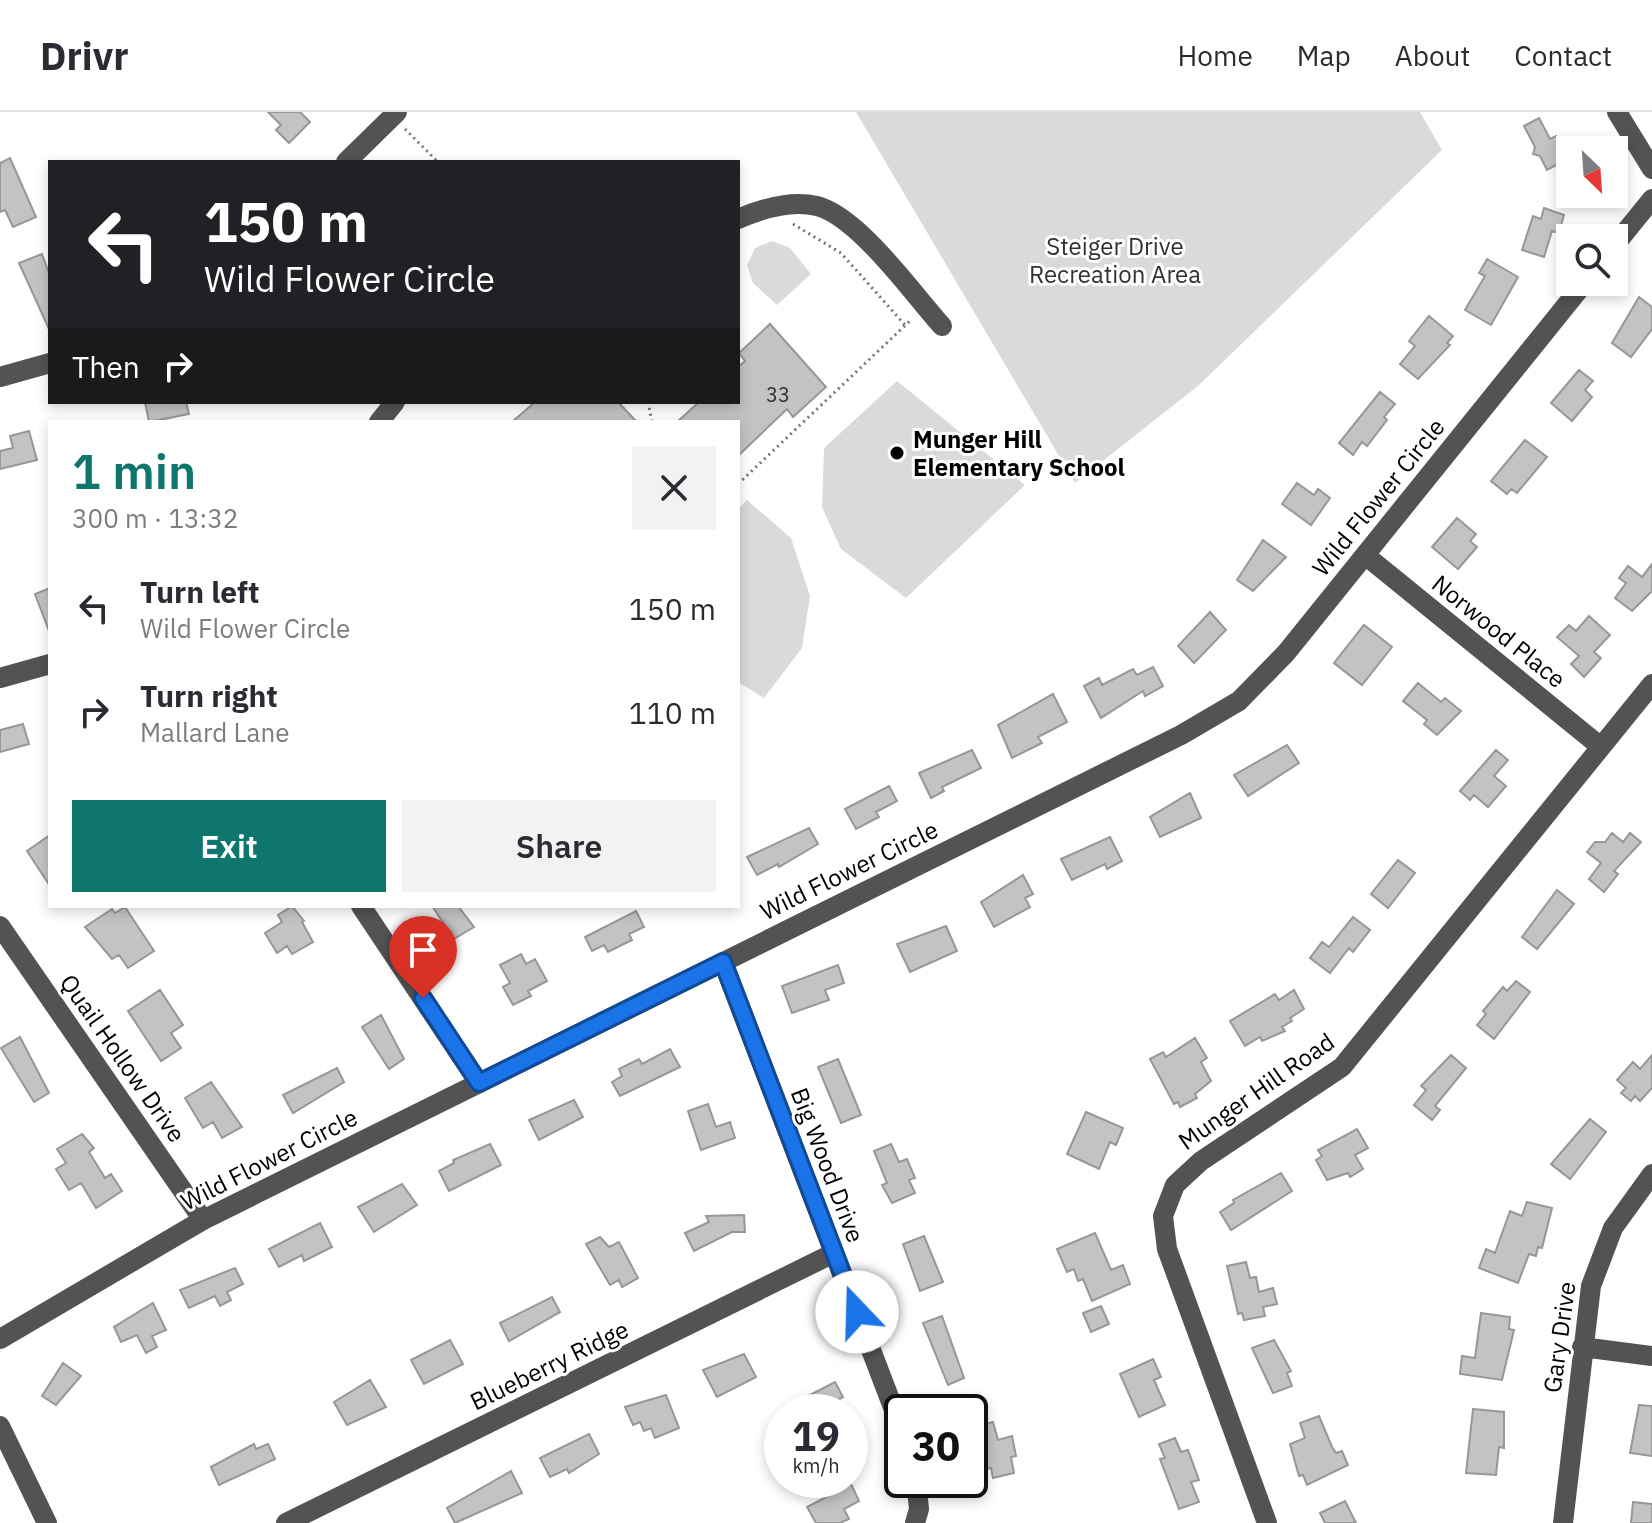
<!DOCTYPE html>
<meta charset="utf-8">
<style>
:root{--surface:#fff;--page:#f2f2f3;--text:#2b2b33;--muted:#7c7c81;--line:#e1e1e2;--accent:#0f766e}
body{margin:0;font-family:"IBM Plex Sans",sans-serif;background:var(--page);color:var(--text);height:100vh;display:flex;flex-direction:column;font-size:30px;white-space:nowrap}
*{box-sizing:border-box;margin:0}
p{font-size:26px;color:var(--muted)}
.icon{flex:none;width:44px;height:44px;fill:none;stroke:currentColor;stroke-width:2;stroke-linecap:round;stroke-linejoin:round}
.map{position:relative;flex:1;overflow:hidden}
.sheet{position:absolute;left:48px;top:308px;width:692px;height:488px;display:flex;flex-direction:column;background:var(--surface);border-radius:0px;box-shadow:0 4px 12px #0003}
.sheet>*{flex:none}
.top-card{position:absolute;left:48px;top:48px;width:692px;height:244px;border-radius:0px;box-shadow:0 4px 12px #0003;background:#202124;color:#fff;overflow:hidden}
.needle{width:52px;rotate:155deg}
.controls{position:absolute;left:1556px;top:24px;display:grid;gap:16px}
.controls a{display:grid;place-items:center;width:72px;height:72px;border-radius:0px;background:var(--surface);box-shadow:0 4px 12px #0003;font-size:40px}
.speed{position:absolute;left:764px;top:1282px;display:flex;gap:16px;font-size:40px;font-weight:700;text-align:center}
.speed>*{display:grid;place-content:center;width:104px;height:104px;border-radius:50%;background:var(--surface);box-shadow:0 4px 12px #0003;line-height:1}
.speed small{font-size:20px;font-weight:400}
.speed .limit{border:4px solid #111;border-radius:12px;background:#fff;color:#111}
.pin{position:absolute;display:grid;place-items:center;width:68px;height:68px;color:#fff;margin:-82px -34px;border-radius:50% 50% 50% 0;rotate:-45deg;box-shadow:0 0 8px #0007}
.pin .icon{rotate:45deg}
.me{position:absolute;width:88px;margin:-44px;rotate:339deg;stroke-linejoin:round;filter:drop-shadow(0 0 6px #0008)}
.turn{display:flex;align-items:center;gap:28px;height:168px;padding:0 24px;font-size:36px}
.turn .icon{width:104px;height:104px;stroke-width:2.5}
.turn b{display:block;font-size:56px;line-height:68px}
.then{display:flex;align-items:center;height:76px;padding:0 24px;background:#0003;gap:16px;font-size:30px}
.round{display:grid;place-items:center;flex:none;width:84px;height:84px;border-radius:0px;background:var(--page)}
.headline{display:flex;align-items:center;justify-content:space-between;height:136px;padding:0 24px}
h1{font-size:48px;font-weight:600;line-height:60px;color:var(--accent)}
.button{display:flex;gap:16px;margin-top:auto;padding:16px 24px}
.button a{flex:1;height:92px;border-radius:0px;background:var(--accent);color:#fff;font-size:32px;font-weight:600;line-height:92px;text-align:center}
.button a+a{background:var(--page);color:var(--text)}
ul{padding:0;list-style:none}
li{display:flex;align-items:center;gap:24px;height:104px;padding:0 24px}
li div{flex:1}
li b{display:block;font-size:30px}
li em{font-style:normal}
header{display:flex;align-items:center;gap:48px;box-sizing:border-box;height:112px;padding:0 40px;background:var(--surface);border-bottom:2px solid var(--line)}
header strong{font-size:38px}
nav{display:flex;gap:44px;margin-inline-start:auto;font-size:28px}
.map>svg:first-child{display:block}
.green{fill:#dadada}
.building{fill:#c3c3c3;stroke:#979797;stroke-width:2}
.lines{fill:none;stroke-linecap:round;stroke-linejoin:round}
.path{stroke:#757575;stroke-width:3;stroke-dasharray:2 4;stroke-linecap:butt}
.minor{stroke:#535353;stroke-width:20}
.route-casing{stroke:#114b97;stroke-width:20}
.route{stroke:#1a73e8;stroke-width:14}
.poi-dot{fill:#000;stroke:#fff;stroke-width:3}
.labels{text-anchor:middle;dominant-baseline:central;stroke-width:6;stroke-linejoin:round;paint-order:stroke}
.number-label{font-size:20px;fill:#313131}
.park-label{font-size:24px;fill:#313131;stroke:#fff}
.poi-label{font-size:24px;font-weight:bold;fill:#000;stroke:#fff;text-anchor:start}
.street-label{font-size:24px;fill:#000;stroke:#fff}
</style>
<header>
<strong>Drivr</strong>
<nav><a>Home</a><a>Map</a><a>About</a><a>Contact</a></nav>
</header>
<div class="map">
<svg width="1652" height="1411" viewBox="0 0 1652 1411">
<rect width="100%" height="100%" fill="#fff"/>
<path class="green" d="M856,0H1420L1442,38L1199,273L1075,371Z
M772,129L790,136L811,162L777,193L753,171L747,153L755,136Z
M897,269L1025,373L906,486L841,437L822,395L824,336Z
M747,388L791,426L810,484L802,536L764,586L738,570V397Z"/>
<path class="building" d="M268,0H300L310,10L289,31L276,18L281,13Z
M1539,6L1550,27L1556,24L1568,47L1547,58L1540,44L1533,42L1535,35L1524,14Z
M10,46L36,105L13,115L5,98L0,100V51Z
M1544,96L1564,103L1559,121L1552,119L1544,145L1522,138L1533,104L1541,107Z
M42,142L50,164L49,217L19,151Z
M1487,147L1518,165L1491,213L1465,198L1485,164L1479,161Z
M1639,185L1652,195V217L1631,245L1612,231Z
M1429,204L1453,224L1447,231L1450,233L1418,267L1400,252L1415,234L1409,229Z
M770,212L826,275L793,305L787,297L738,344V310H677L699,290H738V255L745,249L739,241Z
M1579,258L1593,269L1585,278L1592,285L1572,309L1551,291Z
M1380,280L1395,292L1384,305L1387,308L1367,334L1362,330L1353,343L1339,331Z
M145,290H186L189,302L149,310Z
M535,290H618L637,310H512Z
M29,319L37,348L0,357V339L13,336L10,324Z
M1525,328L1547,345L1517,381L1511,377L1507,382L1491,369Z
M1297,371L1314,383L1318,377L1330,386L1311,413L1282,392Z
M1457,406L1476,422L1470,429L1477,435L1458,457L1432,435Z
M1263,428L1286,445L1253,479L1237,468Z
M1652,452V479L1632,499L1615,486L1626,471L1619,466L1628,454L1642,465Z
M50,476V519H49L35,482Z
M1210,500L1226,518L1194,551L1178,534Z
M1589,504L1610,523L1594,540L1601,546L1584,565L1571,552L1579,544L1557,525L1569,513L1576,519Z
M1364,513L1392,535L1362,573L1334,551Z
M1153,555L1163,574L1145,584L1143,579L1101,606L1084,574L1099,566L1102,573L1133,557L1137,563Z
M1418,571L1441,590L1445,586L1461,599L1437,623L1424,612L1427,608L1403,589Z
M1053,582L1067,610L1038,625L1042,631L1012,646L998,613Z
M23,612L29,632L0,640V618Z
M1287,633L1299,651L1248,684L1234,663Z
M972,638L981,656L942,675L944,679L931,686L919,661Z
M1496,638L1508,648L1494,664L1506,674L1488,695L1474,683L1470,688L1460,679Z
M889,674L897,689L876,700L879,705L856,717L845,697Z
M1190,681L1201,706L1160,725L1150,705Z
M809,716L818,732L779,755L778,752L757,763L747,745Z
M1612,721L1623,730L1630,721L1641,730L1614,759L1618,762L1604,780L1589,767L1601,751L1587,740L1595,730H1605Z
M50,723V774L27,739Z
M1110,725L1122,749L1107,757L1105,752L1072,768L1061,747Z
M1398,748L1415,761L1388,796L1371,782Z
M1023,763L1033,782L1025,786L1030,795L994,815L981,790Z
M1557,778L1574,792L1537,837L1522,825Z
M292,794L304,809L302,810L313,830L292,842L287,834L277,841L265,821L282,810L278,803Z
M432,794H458L474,815L454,827Z
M125,795L154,839L128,856L119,843L112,847L85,815L112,797L115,801Z
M636,799L644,815L629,822L632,828L608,840L604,833L592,839L585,825Z
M1353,805L1370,818L1353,840L1349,836L1330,861L1310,846L1322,830L1329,835Z
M946,814L957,839L910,860L897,832Z
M521,842L526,852L535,847L547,869L528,879L531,884L513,893L503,875L510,871L500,853Z
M838,853L844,871L825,878L829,888L792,901L782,874Z
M1516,869L1530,880L1494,927L1477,913L1486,902L1483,899L1503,875L1507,879Z
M160,878L183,913L171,921L181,936L161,949L128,899Z
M1294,878L1304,897L1290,906L1292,909L1282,915L1285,919L1262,929L1260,925L1245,934L1230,909L1275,882L1279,888Z
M381,903L404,947L389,957L362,915Z
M20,925L49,981L34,990L1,936Z
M1195,926L1207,946L1201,950L1211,969L1195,982L1197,986L1180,995L1178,990L1174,992L1150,947L1163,940L1166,945Z
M670,937L680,955L620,984L612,970L622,964L619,957L639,947L642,952Z
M1451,943L1466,956L1435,994L1440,998L1432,1008L1414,993L1426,978L1421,974Z
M1652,943V976L1640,989L1635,984L1631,989L1621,981L1626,976L1617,968L1633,950L1640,957Z
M838,947L861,1003L841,1011L818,955Z
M337,956L344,970L293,1001L283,983Z
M211,970L242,1015L222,1026L213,1010L203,1016L185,986Z
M574,988L583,1005L539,1028L529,1008Z
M708,992L716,1015L730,1010L735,1026L701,1038L688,999Z
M1086,1000L1123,1016L1116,1033L1110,1030L1099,1057L1067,1042Z
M1590,1007L1606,1020L1570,1067L1551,1052Z
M1357,1017L1368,1036L1355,1043L1363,1057L1350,1065L1348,1061L1327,1068L1316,1048L1322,1044L1318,1038Z
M82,1022L94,1036L89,1040L105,1066L111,1062L122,1079L96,1096L81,1071L69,1078L56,1057L66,1051L57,1037Z
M490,1032L501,1053L449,1079L439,1059L454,1051L453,1048Z
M891,1032L899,1050L907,1047L915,1066L909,1068L915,1081L892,1091L882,1073L887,1071L874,1039Z
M1281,1061L1292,1079L1231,1118L1220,1100L1234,1091L1233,1088Z
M402,1072L417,1093L374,1120L358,1095Z
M1527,1090L1552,1096L1542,1136L1538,1135L1536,1144L1529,1142L1518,1171L1479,1156L1486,1137L1495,1141L1510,1099L1522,1104Z
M744,1103L745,1120H732L694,1139L685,1121L709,1110L706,1104Z
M320,1111L332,1135L304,1149L302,1143L279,1155L269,1137Z
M1095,1121L1111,1158L1123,1153L1130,1172L1092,1189L1083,1167L1078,1169L1074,1157L1067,1160L1057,1137Z
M924,1124L943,1170L920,1179L903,1132Z
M600,1125L609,1135L619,1130L638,1166L622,1175L619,1168L610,1173L586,1132Z
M1246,1150L1250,1166L1256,1165L1259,1180L1273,1176L1277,1192L1263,1195L1265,1204L1244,1208L1242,1201L1238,1202L1227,1154Z
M235,1156L243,1172L227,1180L231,1188L220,1194L215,1184L189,1196L180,1178Z
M552,1185L560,1200L509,1229L500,1211Z
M153,1191L166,1218L152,1224L157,1235L146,1241L137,1223L121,1230L114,1215Z
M1101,1194L1109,1212L1091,1220L1083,1201Z
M1481,1201L1510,1205L1509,1217L1514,1218L1502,1268L1460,1262L1462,1244L1475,1246Z
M942,1204L964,1266L948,1273L923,1211Z
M450,1228L463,1252L424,1272L411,1248Z
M1274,1228L1291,1259L1287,1261L1292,1274L1273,1281L1252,1236Z
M744,1242L756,1265L717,1285L703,1258Z
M1153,1247L1161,1265L1154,1268L1165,1293L1139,1305L1120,1262Z
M63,1251L81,1264L56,1293L42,1284Z
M370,1268L386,1295L347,1313L334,1290Z
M835,1270L843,1285L834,1290L839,1300H805L800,1288Z
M666,1283L679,1316L655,1326L651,1316L644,1319L640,1310L633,1313L625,1295Z
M1639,1293L1652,1294V1344L1630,1341Z
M1473,1297L1504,1300V1336L1499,1335L1496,1363L1466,1361Z
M1319,1304L1332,1335L1336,1341L1342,1339L1348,1353L1307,1373L1303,1363L1299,1364L1290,1332L1305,1326L1300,1311Z
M993,1310L998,1328L1012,1324L1016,1344L1011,1345L1014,1361L993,1366L991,1356L985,1357L980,1335L975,1336L971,1316Z
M589,1322L599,1342L569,1361L567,1357L550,1365L540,1346Z
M1175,1326L1181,1340L1188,1338L1199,1368L1191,1370L1199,1390L1179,1397L1160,1347L1165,1346L1159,1332Z
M254,1332L256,1337L268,1332L275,1347L219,1373L211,1355Z
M511,1359L522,1381L455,1411L447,1396Z
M851,1372L859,1389L844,1397L849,1407L840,1411H816L807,1395Z
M1345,1389L1356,1411H1325L1320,1401Z
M1633,1390L1652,1392V1411H1631Z"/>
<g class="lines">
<path class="path" d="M405,17L438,50
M793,112L841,141L905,213
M648,290L652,310
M738,372L912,207"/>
<path class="minor" d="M1617,0L1652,57
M346,50L397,0
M738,107C761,97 792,88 817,94C859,105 913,182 942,214
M1614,134L1652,87
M0,265L50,251
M379,310L395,290
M1365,443L1601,635
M0,566L50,552
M361,794L479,971
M0,814L203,1108
M723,850L902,1319
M0,1227L203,1108L1181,623L1239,589L1286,541L1585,170
M1582,1235L1652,1244
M0,1314L47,1411
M286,1411L834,1141
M915,1411L919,1397L916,1368
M1267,1411L1167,1137L1163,1104L1175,1073L1201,1049L1342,955L1652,572
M1563,1411L1591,1174L1613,1116L1652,1062"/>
</g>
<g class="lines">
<defs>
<path id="route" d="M423,886L479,971L723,850L857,1200"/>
</defs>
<use href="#route" class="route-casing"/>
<use href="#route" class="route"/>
</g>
<circle class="poi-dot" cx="897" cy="341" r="8"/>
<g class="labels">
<g class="number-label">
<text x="778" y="282">33</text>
</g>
<g class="park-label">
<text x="1115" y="134">Steiger Drive<tspan x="1115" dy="28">Recreation Area</tspan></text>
</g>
<g class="poi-label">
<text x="913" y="327">Munger Hill<tspan x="913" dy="28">Elementary School</tspan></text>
</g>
<g class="street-label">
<text transform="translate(1378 385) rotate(-51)">Wild Flower Circle</text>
<text transform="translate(1499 519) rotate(39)">Norwood Place</text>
<text transform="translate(849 758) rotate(-26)">Wild Flower Circle</text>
<text transform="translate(123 946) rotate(55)">Quail Hollow Drive</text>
<text transform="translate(1256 979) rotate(-35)">Munger Hill Road</text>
<text transform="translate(269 1047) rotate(-27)">Wild Flower Circle</text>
<text transform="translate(828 1053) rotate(69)">Big Wood Drive</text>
<text transform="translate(1559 1225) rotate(-82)">Gary Drive</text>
<text transform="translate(549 1253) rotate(-26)">Blueberry Ridge</text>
</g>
</g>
</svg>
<div class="controls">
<a><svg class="needle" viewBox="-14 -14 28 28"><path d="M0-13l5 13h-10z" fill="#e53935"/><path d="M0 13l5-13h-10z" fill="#7c7c81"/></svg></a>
<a><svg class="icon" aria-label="search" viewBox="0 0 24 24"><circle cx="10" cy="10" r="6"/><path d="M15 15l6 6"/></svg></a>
</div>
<div class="speed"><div>19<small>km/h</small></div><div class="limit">30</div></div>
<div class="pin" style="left:423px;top:886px;background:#d93025"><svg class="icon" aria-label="arrive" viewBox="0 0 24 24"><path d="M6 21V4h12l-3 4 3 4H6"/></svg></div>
<svg class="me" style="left:857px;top:1200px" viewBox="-20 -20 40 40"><circle r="19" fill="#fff"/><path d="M0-13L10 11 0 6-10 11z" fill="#1a73e8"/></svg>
<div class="top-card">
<div class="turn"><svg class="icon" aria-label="left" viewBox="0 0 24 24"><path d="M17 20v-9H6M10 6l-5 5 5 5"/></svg><div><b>150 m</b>Wild Flower Circle</div></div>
<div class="then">Then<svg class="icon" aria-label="right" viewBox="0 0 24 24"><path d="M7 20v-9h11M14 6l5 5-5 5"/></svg></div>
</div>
<section class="sheet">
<div class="headline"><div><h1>1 min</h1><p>300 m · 13:32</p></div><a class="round"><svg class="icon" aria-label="close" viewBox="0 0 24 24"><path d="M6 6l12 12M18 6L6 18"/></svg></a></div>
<ul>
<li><svg class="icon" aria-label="left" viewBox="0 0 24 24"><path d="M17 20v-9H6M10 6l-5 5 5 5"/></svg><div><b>Turn left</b><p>Wild Flower Circle</p></div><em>150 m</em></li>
<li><svg class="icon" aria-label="right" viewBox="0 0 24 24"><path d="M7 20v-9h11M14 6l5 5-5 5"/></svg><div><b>Turn right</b><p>Mallard Lane</p></div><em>110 m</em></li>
</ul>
<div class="button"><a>Exit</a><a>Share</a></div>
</section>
</div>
